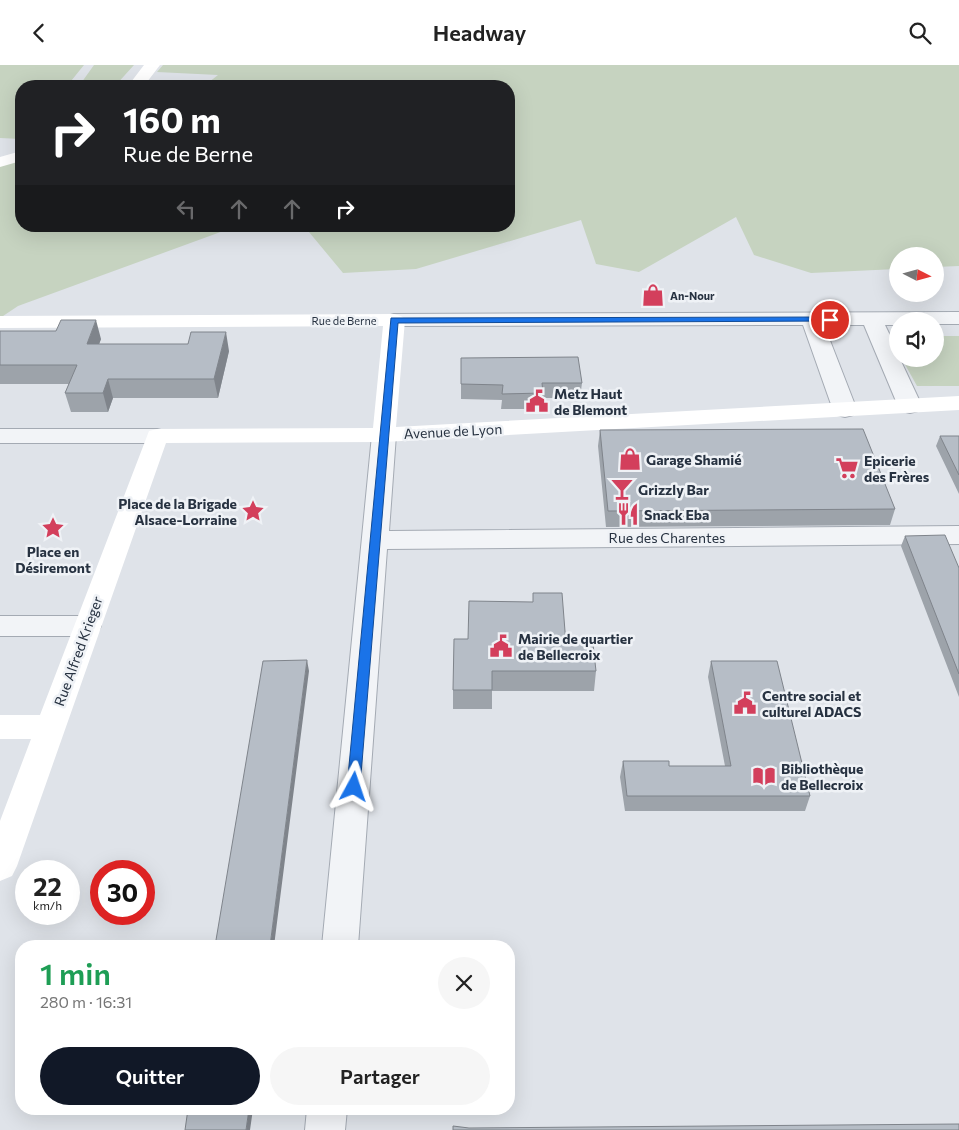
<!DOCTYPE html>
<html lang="fr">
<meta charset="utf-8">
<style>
:root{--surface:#fff;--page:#f6f6f6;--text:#222;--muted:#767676;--accent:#111827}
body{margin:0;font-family:Commissioner,sans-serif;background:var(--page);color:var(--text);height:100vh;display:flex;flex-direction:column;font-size:19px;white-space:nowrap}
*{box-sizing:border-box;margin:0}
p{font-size:16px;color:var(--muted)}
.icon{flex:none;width:28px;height:28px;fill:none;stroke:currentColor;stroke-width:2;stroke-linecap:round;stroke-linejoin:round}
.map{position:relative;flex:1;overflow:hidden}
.side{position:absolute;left:15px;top:875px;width:500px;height:175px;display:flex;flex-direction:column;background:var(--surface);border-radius:20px;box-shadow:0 5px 20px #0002}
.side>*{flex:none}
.hud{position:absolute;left:15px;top:15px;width:500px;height:152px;border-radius:20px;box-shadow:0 5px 20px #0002;background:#202124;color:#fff;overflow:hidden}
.needle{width:32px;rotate:96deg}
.buttons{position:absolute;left:889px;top:182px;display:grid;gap:10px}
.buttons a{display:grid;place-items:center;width:55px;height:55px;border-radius:50%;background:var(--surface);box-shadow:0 5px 20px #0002;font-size:25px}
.speed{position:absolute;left:15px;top:795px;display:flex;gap:10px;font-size:25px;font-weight:700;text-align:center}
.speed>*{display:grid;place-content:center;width:65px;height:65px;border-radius:50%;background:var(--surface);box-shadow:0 5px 20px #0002;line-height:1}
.speed small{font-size:12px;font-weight:400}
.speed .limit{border:8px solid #d22;background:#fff;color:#111}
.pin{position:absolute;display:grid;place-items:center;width:42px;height:42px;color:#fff;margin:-21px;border:2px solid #fff;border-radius:50%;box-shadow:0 1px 5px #0007}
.me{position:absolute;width:55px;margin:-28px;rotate:5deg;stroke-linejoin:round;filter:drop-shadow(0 0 4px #0008)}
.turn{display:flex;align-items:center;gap:18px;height:105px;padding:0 25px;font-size:22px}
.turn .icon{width:65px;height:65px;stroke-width:2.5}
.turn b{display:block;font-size:35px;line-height:42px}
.lanes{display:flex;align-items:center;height:48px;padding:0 25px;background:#0003;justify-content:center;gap:25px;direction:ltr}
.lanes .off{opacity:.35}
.round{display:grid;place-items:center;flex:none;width:52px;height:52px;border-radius:26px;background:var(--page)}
.head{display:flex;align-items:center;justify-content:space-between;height:85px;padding:0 25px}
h1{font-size:30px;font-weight:600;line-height:38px;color:#1e9e55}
.button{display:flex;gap:10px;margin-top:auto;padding:10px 25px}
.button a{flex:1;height:58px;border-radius:30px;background:var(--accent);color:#fff;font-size:20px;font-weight:600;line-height:58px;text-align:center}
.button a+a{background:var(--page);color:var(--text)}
header{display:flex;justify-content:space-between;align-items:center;height:65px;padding:0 25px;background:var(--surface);font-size:22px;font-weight:600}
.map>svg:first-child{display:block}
.green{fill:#c6d3c0}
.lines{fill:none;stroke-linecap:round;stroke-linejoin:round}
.street-casing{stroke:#a4aab3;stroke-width:2}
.street{fill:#f2f4f7;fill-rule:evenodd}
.secondary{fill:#fff;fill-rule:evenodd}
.wall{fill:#9da3aa}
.shaded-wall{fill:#7f848b}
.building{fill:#b6bdc6;stroke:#7f848b}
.route{fill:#1a73e8;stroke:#114b97}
.labels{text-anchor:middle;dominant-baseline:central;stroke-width:5;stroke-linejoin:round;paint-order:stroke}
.far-poi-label{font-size:11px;font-weight:bold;fill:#273241;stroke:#eff2f6;text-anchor:start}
.far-street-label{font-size:11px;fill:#273241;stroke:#eff2f6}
.poi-label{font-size:14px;font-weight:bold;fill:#273241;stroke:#eff2f6;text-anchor:start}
.street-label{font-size:14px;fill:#273241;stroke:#eff2f6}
</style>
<header><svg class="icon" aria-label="back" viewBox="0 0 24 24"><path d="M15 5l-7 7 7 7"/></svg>Headway<svg class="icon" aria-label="search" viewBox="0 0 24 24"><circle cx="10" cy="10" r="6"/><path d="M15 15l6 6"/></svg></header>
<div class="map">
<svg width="959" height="1065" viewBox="0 0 959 1065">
<rect width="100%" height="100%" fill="#dfe3e9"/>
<path class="green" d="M0,0H84L67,21H21V74L0,73Z
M94,0H134L115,21H79Z
M163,0H959V201L935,202V191H898L897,204L811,208L754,190L736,152L639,207L596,199L581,155L416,204L343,208L304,161H509V21H204L218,10L157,7Z
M21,94V161H237L18,241L0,253V101Z
M935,271H959V321H917L902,294H935Z"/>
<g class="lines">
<defs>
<path id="street" d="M959,247V259H935V256H898V260H885L898,287V294H900L922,341L918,346L910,348L902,346L898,341L864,260H824L857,345L853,350L845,352L837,350L833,345L803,260L394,261L387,259L383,255L387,251L394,249Z
M384,363L392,365L396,370L389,466L959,461V479L387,484L358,881H322L372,370L376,365Z
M0,364H157L165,366L169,371L165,376L157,378H0Z
M0,551H87L97,554L101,561L97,568L87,571H0Z
M307,1044H347L345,1065H305Z"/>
</defs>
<use href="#street" class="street-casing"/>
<use href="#street" class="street"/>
<path class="secondary" d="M144,0H160L144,21H128Z
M21,86V96L0,102V92Z
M394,249L401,251L405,255L396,362L959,331V345L384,377L166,378L17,801L12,811L0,816V756L31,674H0V650H40L149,366L157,364L373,363L383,261L0,263V251Z"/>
</g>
<path class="wall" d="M0,266L101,274L99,279L229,286L218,333H113L108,347H71L65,328L69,319H0Z
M461,293L582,318L580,333H543L542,344H501L502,335L461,334Z
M600,365L895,444L890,460L606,462L598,381Z
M940,371H959V429L936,381Z
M905,471L959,503V632L901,481Z
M533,528L566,579L596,606L594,626H492V644H453V625L468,574L533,537Z
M711,596L810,731L805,746H625L620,712L623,696L669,701H725L708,612Z"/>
<path class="shaded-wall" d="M96,255L101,274L92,298L87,279Z
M226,267L229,286L218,333L214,314Z
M108,314L113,333L108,347L103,328Z
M307,595L309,606L274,881H270Z
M249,1044H253L250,1065H246Z"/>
<path class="building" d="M61,255H96L87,279H188L191,267H226L214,314H108L103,328H65L77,300H0V266H56Z
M578,292L582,318H542L543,328L502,329L503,320L461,319V293Z
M863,364L895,444L608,446L600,365Z
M940,371H959V410Z
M945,470L959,503V609L905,471Z
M533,528H562L566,579H593L596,606H492V625H453L454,574H468L469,536L533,537Z
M307,595L270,881H215L263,596Z
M711,596H777L810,731H627L623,696H669V701H731Z
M188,1044H249L246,1065H185Z
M959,1059V1065H453V1061L469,1063Z"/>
<path class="route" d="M830,252L833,253V256L398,258L360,722L358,726L354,728L349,726L347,722L391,253Z"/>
<defs>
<symbol id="shop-bare" viewBox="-9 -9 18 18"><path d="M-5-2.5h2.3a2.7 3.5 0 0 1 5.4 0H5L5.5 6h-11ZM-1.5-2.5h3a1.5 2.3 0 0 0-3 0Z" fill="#d33f5c" stroke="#eff2f6" stroke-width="2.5" paint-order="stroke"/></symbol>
<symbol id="civic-bare" viewBox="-9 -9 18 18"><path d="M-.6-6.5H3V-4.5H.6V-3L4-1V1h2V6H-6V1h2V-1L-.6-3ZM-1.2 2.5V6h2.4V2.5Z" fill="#d33f5c" stroke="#eff2f6" stroke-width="2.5" paint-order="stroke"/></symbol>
<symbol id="supermarket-bare" viewBox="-9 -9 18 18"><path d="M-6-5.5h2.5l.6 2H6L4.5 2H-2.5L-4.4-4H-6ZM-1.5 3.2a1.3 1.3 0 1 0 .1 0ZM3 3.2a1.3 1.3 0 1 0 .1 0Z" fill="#d33f5c" stroke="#eff2f6" stroke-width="2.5" paint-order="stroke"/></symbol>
<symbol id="bar-bare" viewBox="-9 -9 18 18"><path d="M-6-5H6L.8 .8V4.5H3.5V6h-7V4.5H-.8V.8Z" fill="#d33f5c" stroke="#eff2f6" stroke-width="2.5" paint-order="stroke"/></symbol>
<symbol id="sight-bare" viewBox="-9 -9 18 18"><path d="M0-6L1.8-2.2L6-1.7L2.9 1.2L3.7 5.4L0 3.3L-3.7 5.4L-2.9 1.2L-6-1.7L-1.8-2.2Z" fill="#d33f5c" stroke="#eff2f6" stroke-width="2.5" paint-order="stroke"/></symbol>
<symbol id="restaurant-bare" viewBox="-9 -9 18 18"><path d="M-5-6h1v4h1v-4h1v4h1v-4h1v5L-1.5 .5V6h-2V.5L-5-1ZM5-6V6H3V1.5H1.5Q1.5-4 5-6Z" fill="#d33f5c" stroke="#eff2f6" stroke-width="2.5" paint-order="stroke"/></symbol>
<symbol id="library-bare" viewBox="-9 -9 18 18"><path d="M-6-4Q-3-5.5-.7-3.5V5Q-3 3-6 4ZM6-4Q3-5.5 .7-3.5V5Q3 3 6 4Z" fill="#d33f5c" stroke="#eff2f6" stroke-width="2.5" paint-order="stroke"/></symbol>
</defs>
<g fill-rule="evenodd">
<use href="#shop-bare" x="637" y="214" width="32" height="32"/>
<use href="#civic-bare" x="521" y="320" width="32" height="32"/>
<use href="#shop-bare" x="614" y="378" width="32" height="32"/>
<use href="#supermarket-bare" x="831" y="387" width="32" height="32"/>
<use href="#bar-bare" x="606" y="408" width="32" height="32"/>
<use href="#sight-bare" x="237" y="430" width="32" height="32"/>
<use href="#restaurant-bare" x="612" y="433" width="32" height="32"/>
<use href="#sight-bare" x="37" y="447" width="32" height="32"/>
<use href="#civic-bare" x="485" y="565" width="32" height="32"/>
<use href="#civic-bare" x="729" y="622" width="32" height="32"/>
<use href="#library-bare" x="748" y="695" width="32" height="32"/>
</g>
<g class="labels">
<g class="far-poi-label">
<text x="670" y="230">An-Nour</text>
</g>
<g class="far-street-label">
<text x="344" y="255">Rue de Berne</text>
</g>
<g class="poi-label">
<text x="554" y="328">Metz Haut<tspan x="554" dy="16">de Blemont</tspan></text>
<text x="646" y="394">Garage Shamié</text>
<text x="864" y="395">Epicerie<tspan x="864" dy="16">des Frères</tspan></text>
<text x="638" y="424">Grizzly Bar</text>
<text x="237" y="438" text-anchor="end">Place de la Brigade<tspan x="237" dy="16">Alsace-Lorraine</tspan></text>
<text x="644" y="449">Snack Eba</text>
<text x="53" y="486" text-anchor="middle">Place en<tspan x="53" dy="16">Désiremont</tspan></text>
<text x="518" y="573">Mairie de quartier<tspan x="518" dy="16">de Bellecroix</tspan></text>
<text x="762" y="630">Centre social et<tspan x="762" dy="16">culturel ADACS</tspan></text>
<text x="781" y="703">Bibliothèque<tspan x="781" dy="16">de Bellecroix</tspan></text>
</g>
<g class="street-label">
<text transform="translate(453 366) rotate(-3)">Avenue de Lyon</text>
<text x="667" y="472">Rue des Charentes</text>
<text transform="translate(78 586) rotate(-70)">Rue Alfred Krieger</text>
</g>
</g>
</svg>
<div class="buttons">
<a><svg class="needle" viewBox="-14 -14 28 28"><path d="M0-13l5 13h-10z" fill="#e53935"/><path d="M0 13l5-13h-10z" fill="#767676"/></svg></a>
<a><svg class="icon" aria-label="sound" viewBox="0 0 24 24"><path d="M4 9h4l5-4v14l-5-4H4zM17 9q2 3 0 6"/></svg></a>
</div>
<div class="speed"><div>22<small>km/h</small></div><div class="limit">30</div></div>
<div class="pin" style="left:830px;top:255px;background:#d93025"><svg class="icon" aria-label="arrive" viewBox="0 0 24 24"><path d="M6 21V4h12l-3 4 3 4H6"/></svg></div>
<svg class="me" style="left:354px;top:722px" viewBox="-20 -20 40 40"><path d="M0-17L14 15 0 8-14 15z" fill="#1a73e8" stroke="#fff" stroke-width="4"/></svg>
<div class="hud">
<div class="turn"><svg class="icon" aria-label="right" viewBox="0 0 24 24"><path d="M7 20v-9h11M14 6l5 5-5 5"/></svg><div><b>160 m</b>Rue de Berne</div></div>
<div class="lanes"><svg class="icon off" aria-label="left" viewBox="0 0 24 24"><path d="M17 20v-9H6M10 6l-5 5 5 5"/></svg><svg class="icon off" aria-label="ahead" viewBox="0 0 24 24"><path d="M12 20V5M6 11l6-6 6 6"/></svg><svg class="icon off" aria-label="ahead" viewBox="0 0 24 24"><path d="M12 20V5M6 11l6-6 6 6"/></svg><svg class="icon" aria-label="right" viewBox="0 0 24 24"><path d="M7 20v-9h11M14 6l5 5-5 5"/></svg></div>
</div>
<section class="side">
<div class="head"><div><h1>1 min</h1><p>280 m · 16:31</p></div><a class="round"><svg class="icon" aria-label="close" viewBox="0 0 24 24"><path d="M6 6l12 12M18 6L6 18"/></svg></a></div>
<div class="button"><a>Quitter</a><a>Partager</a></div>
</section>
</div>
